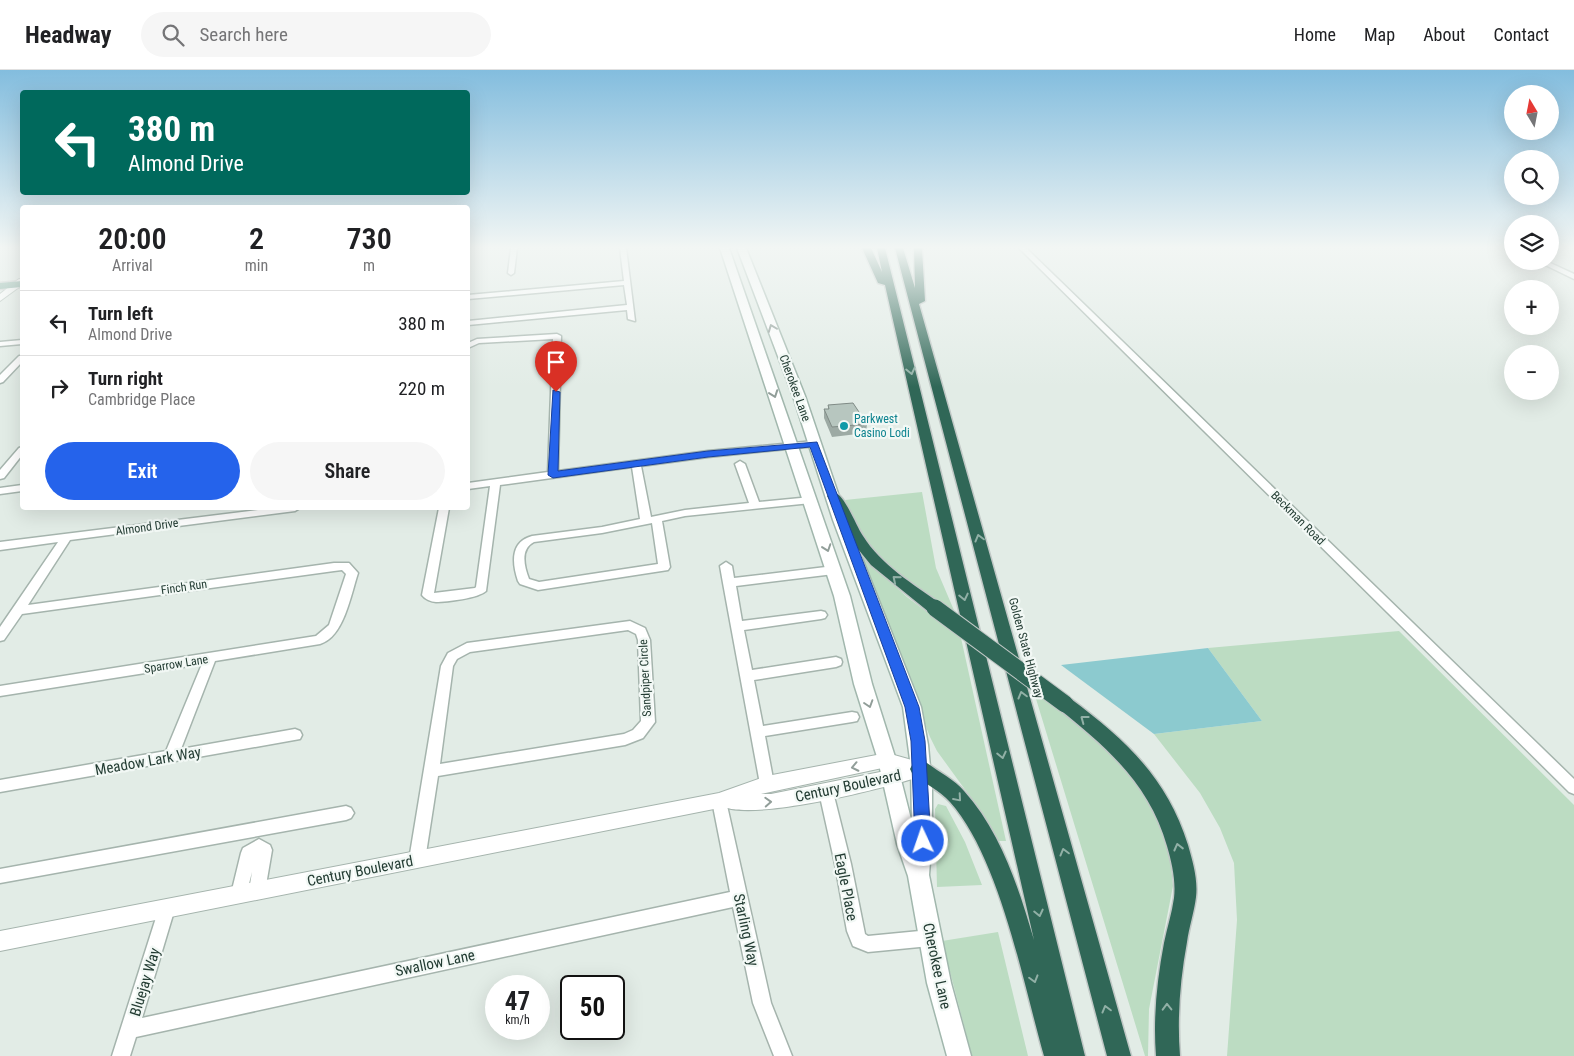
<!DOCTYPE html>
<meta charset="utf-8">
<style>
:root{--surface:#fff;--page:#f6f6f6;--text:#202124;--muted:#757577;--line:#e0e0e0;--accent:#2563eb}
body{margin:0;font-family:"Roboto Condensed",sans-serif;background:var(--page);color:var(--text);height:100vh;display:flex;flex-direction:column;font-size:19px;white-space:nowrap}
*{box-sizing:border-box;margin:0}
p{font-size:16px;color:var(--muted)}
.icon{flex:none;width:28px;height:28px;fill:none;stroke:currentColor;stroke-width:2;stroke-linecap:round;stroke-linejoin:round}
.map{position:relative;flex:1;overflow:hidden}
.drawer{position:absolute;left:20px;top:135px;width:450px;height:305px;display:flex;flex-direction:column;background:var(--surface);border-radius:5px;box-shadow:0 5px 20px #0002}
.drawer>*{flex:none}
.guide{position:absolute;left:20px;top:20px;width:450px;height:105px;border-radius:5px;box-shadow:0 5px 20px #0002;background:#00695c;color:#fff;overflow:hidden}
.needle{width:32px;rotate:350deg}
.controls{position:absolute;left:1504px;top:15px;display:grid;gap:10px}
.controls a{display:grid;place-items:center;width:55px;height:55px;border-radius:50%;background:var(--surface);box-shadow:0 5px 20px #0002;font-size:25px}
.speed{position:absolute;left:485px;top:905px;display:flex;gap:10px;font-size:25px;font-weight:700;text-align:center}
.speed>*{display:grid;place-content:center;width:65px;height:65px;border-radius:50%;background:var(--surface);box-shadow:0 5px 20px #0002;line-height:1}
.speed small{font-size:12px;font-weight:400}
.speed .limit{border:2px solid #111;border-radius:8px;background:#fff;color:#111}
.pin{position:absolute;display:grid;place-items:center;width:42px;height:42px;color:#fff;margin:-51px -21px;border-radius:50% 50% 50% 0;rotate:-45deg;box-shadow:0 0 5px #0007}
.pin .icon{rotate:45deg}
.me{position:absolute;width:55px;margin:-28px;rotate:357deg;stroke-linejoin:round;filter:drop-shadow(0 0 4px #0008)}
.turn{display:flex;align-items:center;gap:18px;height:105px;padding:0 25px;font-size:22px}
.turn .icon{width:65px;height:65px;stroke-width:2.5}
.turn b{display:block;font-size:35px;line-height:42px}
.eta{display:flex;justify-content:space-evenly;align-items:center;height:85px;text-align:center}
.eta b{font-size:30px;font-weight:600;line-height:35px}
.primary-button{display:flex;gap:10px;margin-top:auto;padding:10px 25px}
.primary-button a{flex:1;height:58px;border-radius:30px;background:var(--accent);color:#fff;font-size:20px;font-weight:600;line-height:58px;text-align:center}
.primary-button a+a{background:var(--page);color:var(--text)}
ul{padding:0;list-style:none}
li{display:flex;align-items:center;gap:15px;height:65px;padding:0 25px;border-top:1px solid var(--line)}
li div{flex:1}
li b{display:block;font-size:19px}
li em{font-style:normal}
header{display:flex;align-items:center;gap:30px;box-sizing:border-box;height:70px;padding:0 25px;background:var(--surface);border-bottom:1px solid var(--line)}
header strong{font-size:24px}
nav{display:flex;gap:28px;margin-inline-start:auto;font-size:18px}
.search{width:350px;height:45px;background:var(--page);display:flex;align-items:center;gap:12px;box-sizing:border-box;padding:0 18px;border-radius:28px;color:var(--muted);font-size:19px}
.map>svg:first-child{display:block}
.green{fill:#bcdcc2}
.water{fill:#8ccacf}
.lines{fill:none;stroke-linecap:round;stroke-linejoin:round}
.minor-casing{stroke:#a5b4ad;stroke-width:3}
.tertiary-casing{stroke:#a5b4ad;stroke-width:2}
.secondary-casing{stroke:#a1b7ad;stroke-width:3}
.primary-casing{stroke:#c1c8c6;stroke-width:3}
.motorway-casing{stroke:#c1c8c6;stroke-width:3}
.minor{fill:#fff;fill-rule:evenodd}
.tertiary{fill:#fff;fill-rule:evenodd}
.secondary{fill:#fff;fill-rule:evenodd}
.primary{fill:#689f8d;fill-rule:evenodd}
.motorway{fill:#306757;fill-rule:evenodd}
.motorway-bridge-casing{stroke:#c1c8c6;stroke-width:19;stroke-linecap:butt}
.motorway-bridge{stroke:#306757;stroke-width:17}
.wall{fill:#9daaa4}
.building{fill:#b7c6bf;stroke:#808b86}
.oneway{stroke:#919e99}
.oneway2{stroke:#91b0a6}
.route{fill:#2563eb;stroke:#184099}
.culture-dot{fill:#0f9aa8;stroke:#f2f8f5;stroke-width:2}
.labels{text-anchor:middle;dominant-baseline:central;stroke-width:4.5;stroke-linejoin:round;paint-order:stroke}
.street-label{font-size:12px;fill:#233c33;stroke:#f2f8f5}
.culture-label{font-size:12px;fill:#0d838f;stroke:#f2f8f5;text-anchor:start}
.near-street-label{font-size:15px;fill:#233c33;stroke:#f2f8f5}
</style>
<header>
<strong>Headway</strong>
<div class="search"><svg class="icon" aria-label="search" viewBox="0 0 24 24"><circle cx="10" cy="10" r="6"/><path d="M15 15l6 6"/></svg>Search here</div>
<nav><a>Home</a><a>Map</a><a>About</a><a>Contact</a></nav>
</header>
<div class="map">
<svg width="1574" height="986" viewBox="0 0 1574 986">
<rect width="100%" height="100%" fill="#e2ece6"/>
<path class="green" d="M922,422L936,498L956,545C926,525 878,494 860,462C854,452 850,440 845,430Z
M864,488L907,527L961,568L1006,771H994L974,732L937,681L930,667L861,489Z
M1399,561L1574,735V986H1227L1237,850L1234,793L1220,758L1200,723L1154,664L1262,651L1208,578Z
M1033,619L1059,635L1124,691L1160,746L1169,777L1173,816L1149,939L1148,986H1145Z
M938,734L946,736L965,772L982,815L937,817L935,739Z
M998,862L1028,986H972L942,871Z"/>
<path class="water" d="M1208,578L1262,651L1154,664L1061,595Z"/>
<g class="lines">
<defs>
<path id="minor" d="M511,178H517L514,203L511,205L508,203Z
M620,178H626L635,251L628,249L627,240L468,255V251L627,235L624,215L468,229V225L624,211Z
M1019,178H1026L1574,709V724L1569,722Z
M1537,191H1546L1574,204V209Z
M557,264L561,266L558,401L708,381L814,371L819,374L817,376L708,387L641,396L651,447L685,440L749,433L735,394L740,391L745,394L759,432L811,427L816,430L811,433L685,446L662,451L670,497L668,500L538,520L520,514L518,511C512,493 510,472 532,466L602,457L640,449L632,397L500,415L486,521C479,528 447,532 436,532C431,532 425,529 422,525L439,438H449L434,523L475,518L476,517L490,416L468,419V413L548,402L553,269L479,273L468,278V273L477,269ZM652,453L658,494L539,512L529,509C524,496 520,479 534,472L602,463Z
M22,270V274L0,276V272Z
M19,286H22V292L3,312L0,313V305Z
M22,377V385L4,408L0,409V400L19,378Z
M22,415V421L0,424V418Z
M274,438H300L295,441L70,470L28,535L334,493H349L358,503C351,524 344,567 320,574L215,591L181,679L295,659L300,661L302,665L300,669L0,722V710L166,681L202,594L0,626V616L316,566L329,555L346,504L342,500L334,501L22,544L4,570L0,571V557L58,472L0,480V472Z
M726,492L732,496L734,508L834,496L840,500L834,504L736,516L742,551L821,541L825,542L827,545L825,548L821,549L744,560L752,600L836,587L841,589L842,592L841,595L836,597L754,610L763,656L852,642L857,643L859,647L857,651L852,652L765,666L774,714L772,718L767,720L762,718L760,714L723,513L720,496Z
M630,551L645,558L650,570L655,652L643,668L625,675L438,706L425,790L423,795L417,797L411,795L409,790L441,596L448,583L467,573ZM628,560L636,564L638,570L641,651L633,660L624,664L440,694L453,596L457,589L470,582Z
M826,716L831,718L833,722L851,794L865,864L868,866L930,860L936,862L938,868L936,874L930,876L868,882L853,876L847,861L835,794L819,722L821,718Z
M719,725L724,726L726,731L771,933L792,986H774L753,933L733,837L136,967L130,986H112L161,832L167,830L173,832L175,838L142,948L730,822L712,731L714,726Z
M346,736L351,738L354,743L351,748L346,750L0,813V799Z
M259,769L270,775L272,780L265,821L263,826L257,829L251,826L249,821L252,802L245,829L239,832L233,829L231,824L241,783L243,778Z"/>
<path id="tertiary" d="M19,209H22V215L0,231V224Z
M887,683L926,694L929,699L925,705C887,718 759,750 724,737L0,881V861L719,723L767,706ZM887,697L895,699L771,724H761Z"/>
<path id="secondary" d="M720,178H729L850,526L872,614L896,690L912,753L911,697L903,637L833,450L793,326L737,178H746L805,326L847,450L921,637L928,675L932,719V763L929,805L951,913L971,986H947L927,913L908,806L897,774L878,690L854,614L834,526Z"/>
<path id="primary" d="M22,211V217L0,219V213Z"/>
<path id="motorway" d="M862,178H871L882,202L877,178H885L1085,986H1044C1023,913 1000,788 950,732C940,721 925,713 913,705L910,699L913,693L920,691L927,693C939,702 955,710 964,721C1001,762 1019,819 1034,870L885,215L878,213Z
M895,178H903L915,218L914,178H922L925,231L919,234L1131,986H1107Z
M834,422C845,425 856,456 863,466C881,495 913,514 941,534L943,538L941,542H929L871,495L849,468L827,426Z
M1065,627L1071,629C1126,670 1167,708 1188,775C1193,792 1198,810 1196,827C1194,843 1189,857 1187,872C1180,910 1177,948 1180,986H1156C1153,948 1157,910 1164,873C1167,858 1172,843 1174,828C1176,811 1172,793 1167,776C1150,715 1107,677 1059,639L1056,634L1059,629Z"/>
</defs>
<use href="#minor" class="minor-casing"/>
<use href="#tertiary" class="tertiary-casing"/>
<use href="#secondary" class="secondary-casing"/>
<use href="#primary" class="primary-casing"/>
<use href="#motorway" class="motorway-casing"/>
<use href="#minor" class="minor"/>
<use href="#tertiary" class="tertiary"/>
<use href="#secondary" class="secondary"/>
<use href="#primary" class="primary"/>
<use href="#motorway" class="motorway"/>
<defs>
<path id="motorway-bridge" d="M935,538L1065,634"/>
</defs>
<use href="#motorway-bridge" class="motorway-bridge-casing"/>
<use href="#motorway-bridge" class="motorway-bridge"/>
</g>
<path class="wall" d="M828,335L867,354L866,363L832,367L824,348V339H828Z"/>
<path class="building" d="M853,333L867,354L832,357L824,339H829L828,335Z"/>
<defs><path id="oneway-chevron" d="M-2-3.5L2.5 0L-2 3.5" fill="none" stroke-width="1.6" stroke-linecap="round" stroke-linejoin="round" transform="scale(1.25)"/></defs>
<g class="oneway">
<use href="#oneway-chevron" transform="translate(772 258) rotate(-111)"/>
<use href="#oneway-chevron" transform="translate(774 324) rotate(70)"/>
<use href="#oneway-chevron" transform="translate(827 478) rotate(71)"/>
<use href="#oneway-chevron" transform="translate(869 634) rotate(72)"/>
<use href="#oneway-chevron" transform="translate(855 697) rotate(168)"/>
<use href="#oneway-chevron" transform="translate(768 732) rotate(-3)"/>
</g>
<g class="oneway2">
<use href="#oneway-chevron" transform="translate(911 301) rotate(77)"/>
<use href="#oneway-chevron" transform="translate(979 468) rotate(-105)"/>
<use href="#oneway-chevron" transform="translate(896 509) rotate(-140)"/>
<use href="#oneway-chevron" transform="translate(964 527) rotate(77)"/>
<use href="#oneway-chevron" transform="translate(1022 625) rotate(-105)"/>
<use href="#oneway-chevron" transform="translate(1084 649) rotate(-143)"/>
<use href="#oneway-chevron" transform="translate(1002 685) rotate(77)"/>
<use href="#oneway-chevron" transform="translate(958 728) rotate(49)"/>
<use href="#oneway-chevron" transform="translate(1178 777) rotate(-104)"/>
<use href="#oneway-chevron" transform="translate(1064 782) rotate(-105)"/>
<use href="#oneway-chevron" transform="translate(1039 843) rotate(77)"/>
<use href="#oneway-chevron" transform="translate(1034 909) rotate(74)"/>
<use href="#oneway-chevron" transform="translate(1167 937) rotate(-91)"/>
<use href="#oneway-chevron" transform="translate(1106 939) rotate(-105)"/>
</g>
<linearGradient id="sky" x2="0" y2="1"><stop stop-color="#83bdde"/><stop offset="0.56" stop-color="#f2f6f4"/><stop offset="1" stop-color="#f2f6f4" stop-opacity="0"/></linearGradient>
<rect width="1574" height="317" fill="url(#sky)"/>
<path class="route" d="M553,320L560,322L558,401L708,381L817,372L919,637L925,671L931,771L928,776L923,778L917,776L915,771L911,671L905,637L810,377L708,387L553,408L548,405Z"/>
<circle class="culture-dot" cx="844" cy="356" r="5"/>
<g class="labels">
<g class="street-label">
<text transform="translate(795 318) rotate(70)">Cherokee Lane</text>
<text transform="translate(1298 448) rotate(45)">Beckman Road</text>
<text transform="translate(147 457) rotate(-8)">Almond Drive</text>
<text transform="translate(184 517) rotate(-8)">Finch Run</text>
<text transform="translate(1026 578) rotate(75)">Golden State Highway</text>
<text transform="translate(176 594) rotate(-9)">Sparrow Lane</text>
<text transform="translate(645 608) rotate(-93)">Sandpiper Circle</text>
</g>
<g class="culture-label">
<text x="854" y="349">Parkwest<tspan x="854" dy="14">Casino Lodi</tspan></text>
</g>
<g class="near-street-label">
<text transform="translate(148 691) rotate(-10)">Meadow Lark Way</text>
<text transform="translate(848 716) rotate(-12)">Century Boulevard</text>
<text transform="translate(360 801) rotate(-11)">Century Boulevard</text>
<text transform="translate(846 817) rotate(79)">Eagle Place</text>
<text transform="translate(746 860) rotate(78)">Starling Way</text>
<text transform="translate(435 893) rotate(-12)">Swallow Lane</text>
<text transform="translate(937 896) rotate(78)">Cherokee Lane</text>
<text transform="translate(145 912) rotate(-73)">Bluejay Way</text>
</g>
</g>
</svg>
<div class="controls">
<a><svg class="needle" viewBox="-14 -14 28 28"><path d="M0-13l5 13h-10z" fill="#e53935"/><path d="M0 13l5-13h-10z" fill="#757577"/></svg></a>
<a><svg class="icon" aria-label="search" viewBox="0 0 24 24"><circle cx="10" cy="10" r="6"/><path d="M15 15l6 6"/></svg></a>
<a><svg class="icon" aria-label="layers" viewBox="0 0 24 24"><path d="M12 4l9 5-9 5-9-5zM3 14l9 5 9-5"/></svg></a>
<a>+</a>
<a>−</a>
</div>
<div class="speed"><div>47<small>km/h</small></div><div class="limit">50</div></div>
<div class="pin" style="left:556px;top:322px;background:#d93025"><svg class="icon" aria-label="arrive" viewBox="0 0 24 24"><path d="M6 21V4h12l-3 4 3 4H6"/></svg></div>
<svg class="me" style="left:923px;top:771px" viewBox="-20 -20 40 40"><circle r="17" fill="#2563eb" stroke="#fff" stroke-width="3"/><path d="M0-11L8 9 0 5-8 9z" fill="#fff"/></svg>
<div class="guide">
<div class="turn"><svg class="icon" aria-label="left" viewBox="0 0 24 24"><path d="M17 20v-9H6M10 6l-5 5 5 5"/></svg><div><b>380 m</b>Almond Drive</div></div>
</div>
<section class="drawer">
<div class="eta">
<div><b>20:00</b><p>Arrival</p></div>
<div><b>2</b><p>min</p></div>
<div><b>730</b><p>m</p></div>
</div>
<ul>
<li><svg class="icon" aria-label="left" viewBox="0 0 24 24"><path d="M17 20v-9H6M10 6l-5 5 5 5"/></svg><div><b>Turn left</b><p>Almond Drive</p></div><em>380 m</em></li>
<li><svg class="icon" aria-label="right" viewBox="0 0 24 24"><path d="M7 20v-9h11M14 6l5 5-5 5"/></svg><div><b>Turn right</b><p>Cambridge Place</p></div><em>220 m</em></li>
</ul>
<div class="primary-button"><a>Exit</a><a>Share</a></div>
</section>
</div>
